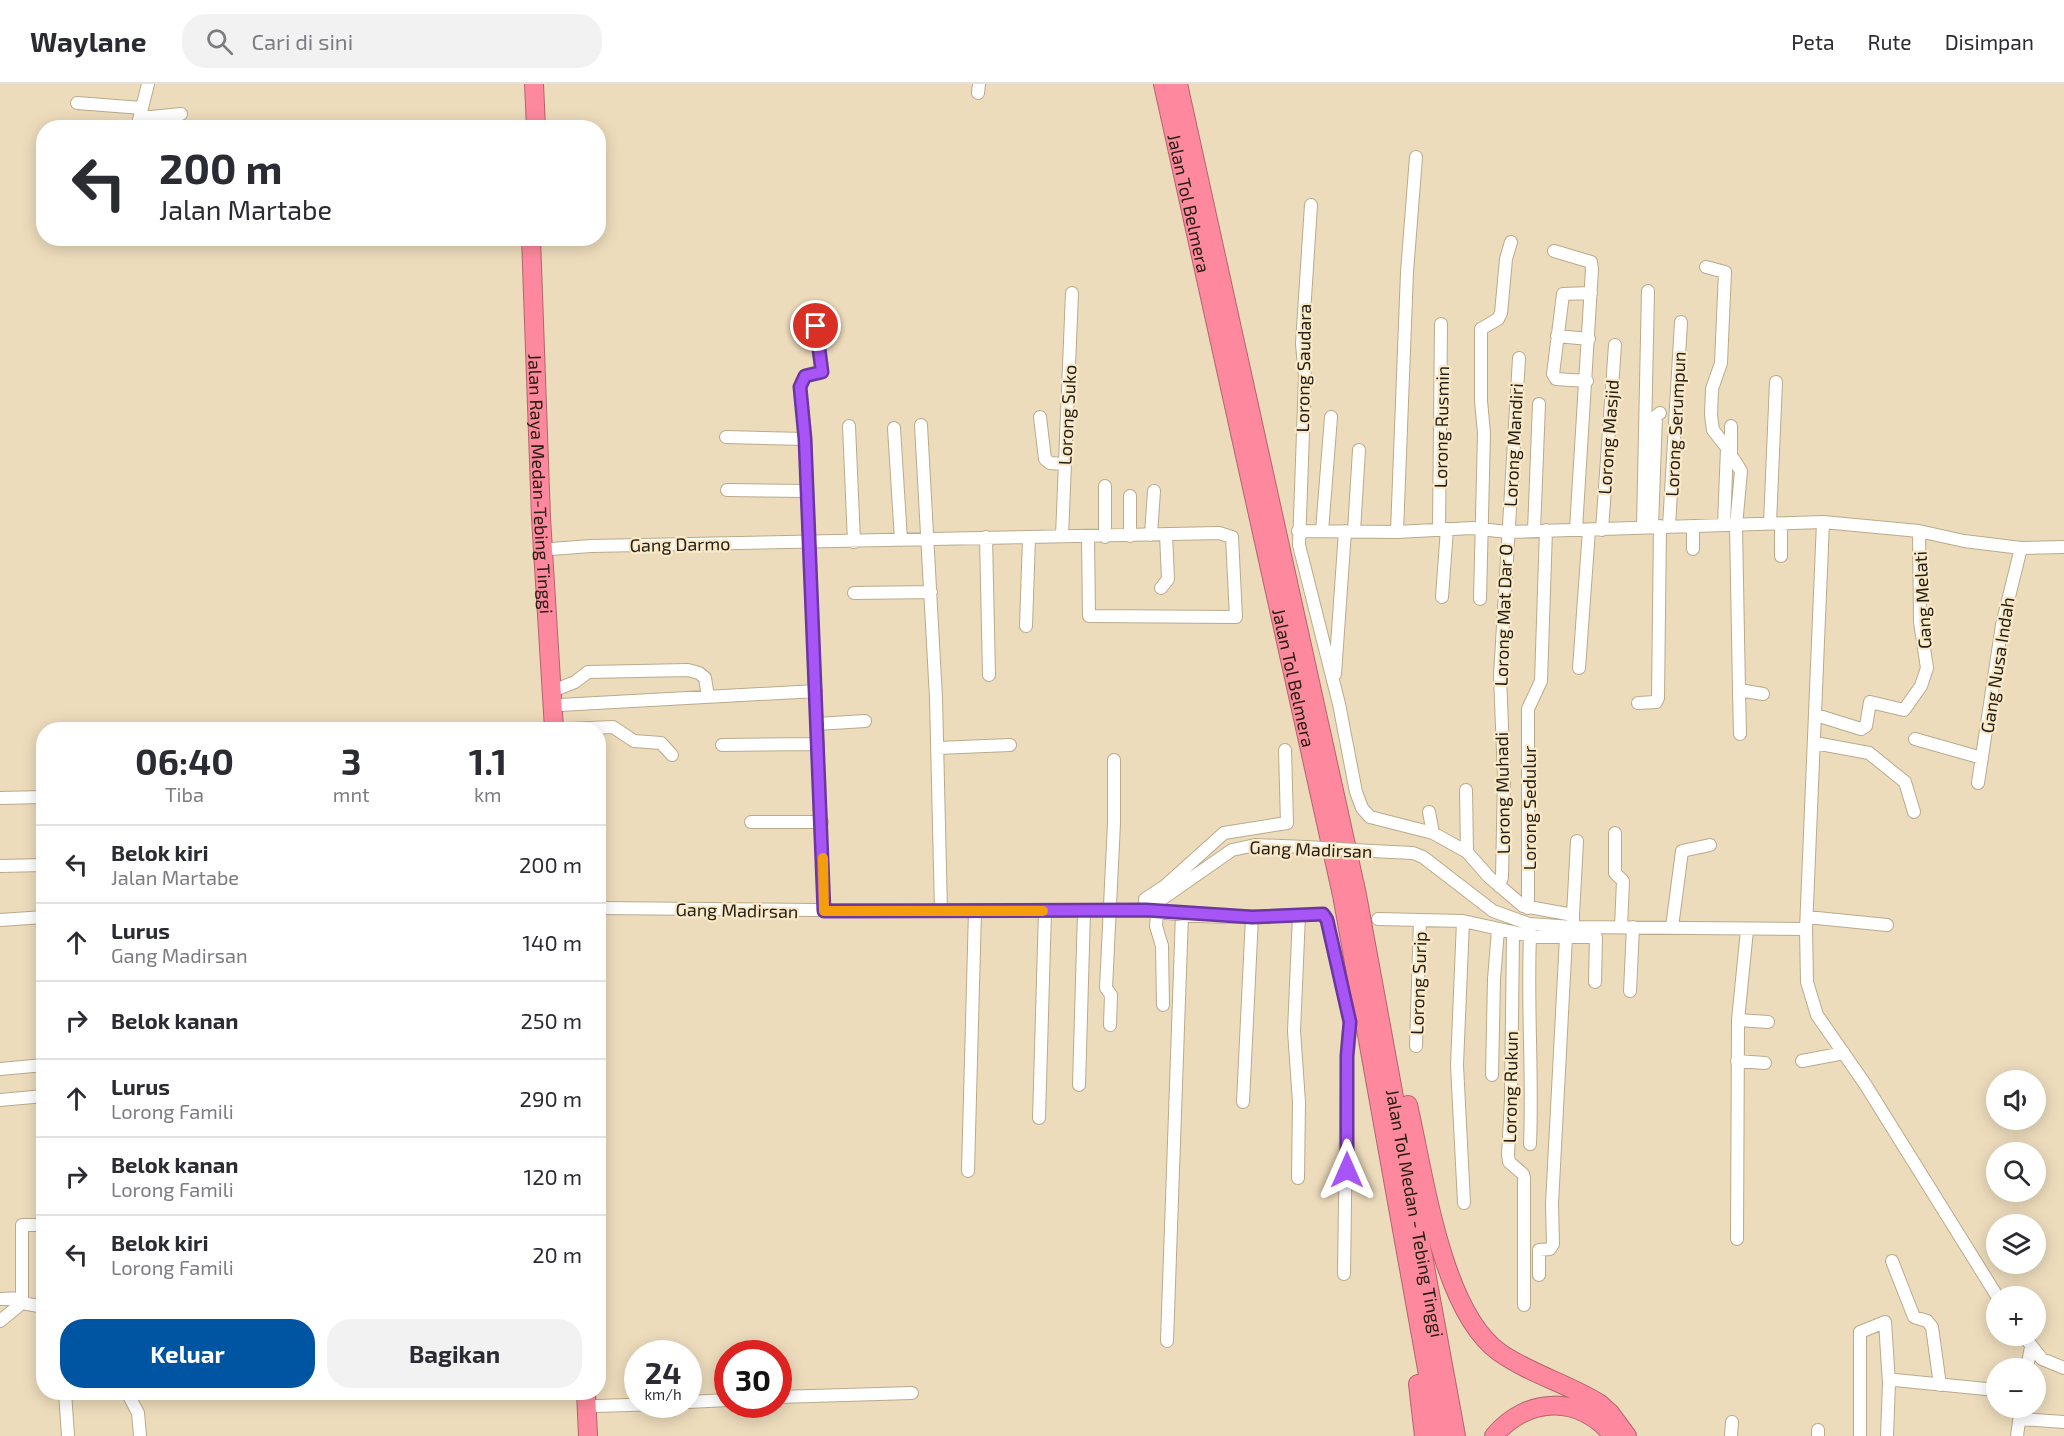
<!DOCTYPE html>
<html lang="id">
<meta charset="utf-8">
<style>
:root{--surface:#fff;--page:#f2f2f3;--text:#2b2b33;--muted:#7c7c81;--line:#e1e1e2;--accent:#0055a3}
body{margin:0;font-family:"Exo 2",sans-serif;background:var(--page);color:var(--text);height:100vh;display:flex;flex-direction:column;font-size:22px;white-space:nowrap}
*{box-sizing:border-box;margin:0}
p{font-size:20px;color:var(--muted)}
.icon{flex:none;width:33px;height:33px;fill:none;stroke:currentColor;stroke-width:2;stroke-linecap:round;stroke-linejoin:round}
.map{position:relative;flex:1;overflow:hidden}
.side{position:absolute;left:36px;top:638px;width:570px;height:678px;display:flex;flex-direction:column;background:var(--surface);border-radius:24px;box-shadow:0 3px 15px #0003}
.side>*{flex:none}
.top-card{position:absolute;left:36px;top:36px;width:570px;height:126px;border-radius:24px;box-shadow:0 3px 15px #0003;background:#fff;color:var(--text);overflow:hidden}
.tools{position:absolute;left:1986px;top:986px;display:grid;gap:12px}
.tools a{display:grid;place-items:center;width:60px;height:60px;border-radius:50%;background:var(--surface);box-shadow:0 3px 15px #0003;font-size:30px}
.speed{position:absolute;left:624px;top:1256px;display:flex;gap:12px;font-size:30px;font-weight:700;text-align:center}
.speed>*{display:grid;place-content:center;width:78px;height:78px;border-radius:50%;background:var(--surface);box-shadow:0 3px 15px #0003;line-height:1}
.speed small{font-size:15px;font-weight:400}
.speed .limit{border:9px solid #d22;background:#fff;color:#111}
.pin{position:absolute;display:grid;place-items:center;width:51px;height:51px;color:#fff;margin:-26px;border:3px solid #fff;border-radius:50%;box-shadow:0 2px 6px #0007}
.me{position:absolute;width:66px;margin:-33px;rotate:0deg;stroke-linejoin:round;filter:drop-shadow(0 0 4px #0008)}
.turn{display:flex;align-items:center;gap:21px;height:126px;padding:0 24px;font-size:27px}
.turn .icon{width:78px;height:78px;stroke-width:2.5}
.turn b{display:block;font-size:42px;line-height:51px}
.eta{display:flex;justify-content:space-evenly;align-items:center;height:102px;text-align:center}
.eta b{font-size:36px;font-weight:700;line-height:42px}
.button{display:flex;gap:12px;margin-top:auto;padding:12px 24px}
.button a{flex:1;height:69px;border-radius:24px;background:var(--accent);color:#fff;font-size:24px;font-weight:700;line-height:69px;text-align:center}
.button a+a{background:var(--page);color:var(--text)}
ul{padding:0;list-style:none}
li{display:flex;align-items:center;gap:18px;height:78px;padding:0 24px;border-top:2px solid var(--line)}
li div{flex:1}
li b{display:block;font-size:22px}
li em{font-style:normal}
header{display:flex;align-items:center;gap:36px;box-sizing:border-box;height:84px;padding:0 30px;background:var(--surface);border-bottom:2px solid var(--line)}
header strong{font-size:28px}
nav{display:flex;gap:33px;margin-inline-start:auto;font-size:21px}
.search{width:420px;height:54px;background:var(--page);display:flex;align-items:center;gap:15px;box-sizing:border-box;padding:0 21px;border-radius:24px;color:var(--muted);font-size:22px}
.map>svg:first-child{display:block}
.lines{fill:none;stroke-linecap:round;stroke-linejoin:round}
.minor-casing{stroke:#baaa8b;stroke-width:14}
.highway-casing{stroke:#b2646e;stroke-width:20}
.minor{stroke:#fff;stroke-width:12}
.highway{stroke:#fe899e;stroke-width:18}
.minor-bridge-casing{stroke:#baaa8b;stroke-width:14;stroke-linecap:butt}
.minor-bridge{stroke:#fff;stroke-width:12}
.route-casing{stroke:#6d37a1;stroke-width:15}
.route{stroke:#a855f7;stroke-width:10}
.slow{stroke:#f59e0b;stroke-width:10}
.labels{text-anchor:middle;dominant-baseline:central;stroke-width:4.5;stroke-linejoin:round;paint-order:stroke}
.street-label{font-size:18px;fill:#262014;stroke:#fae9c9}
</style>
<header>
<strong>Waylane</strong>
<div class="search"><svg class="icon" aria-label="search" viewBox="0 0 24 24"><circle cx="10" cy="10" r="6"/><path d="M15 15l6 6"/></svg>Cari di sini</div>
<nav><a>Peta</a><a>Rute</a><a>Disimpan</a></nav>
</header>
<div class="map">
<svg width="2064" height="1352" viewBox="0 0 2064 1352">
<rect width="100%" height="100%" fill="#eddcbc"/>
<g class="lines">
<defs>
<path id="minor" d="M978,9L979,0
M77,19L142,24
M141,31L151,33L181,30
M137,44L148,0
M1311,121L1302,260L1305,292L1299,461L1339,620L1356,708L1362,724L1370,733L1433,749L1467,768L1489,793L1523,822L1573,831V843
M1554,167L1591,178L1592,185L1576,445
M1706,183L1725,188L1721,279L1712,305L1711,331L1713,346L1727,364L1724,441
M815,242L822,288L805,292L800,303L805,355L824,827
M1557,252L1589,255
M1587,297L1556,295L1553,290L1563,210L1591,209
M1040,333L1045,375L1050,379L1064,380
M921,341L936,614L941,827
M849,342L854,458
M1731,342V371L1741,387L1736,442L1739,606L1763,610
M894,344L901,456
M726,353L805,355
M1105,402V453
M727,406L807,407
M1823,438L1806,845L1807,898L1817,931L1865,1000L1997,1212
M1770,439L1776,298
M1652,442L1656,332L1660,329
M1669,442L1681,238
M1643,443L1648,207
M1439,445L1441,240
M1602,446L1615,261
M1298,447L1397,448L1472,444L1507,448L1823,438L1919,447L1964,457L2021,464L2064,463
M1322,447L1331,333
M1354,447L1359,366
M1534,447L1539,320
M1397,448L1407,188L1416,73
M1151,451L1154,407
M1062,452L1072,209
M1130,452V412
M986,453L989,591
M551,465L591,462L1219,449L1232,453L1236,533L1089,532L1088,453
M1693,465V443
M1781,472V440
M1161,504L1168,495L1166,451
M854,509L931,508
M1442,513L1447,445
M1480,515L1484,349L1481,317V245L1498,235L1501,229L1506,175L1511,158
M1026,542L1029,454
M1579,584L1589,446
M1335,590L1345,447
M560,604L575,598L588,588L688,586L699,589L705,594L708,613
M1739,606L1740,650
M1638,619L1656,618L1658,614L1660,442
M560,621L816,607
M1816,631L1861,645L1866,642L1870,618L1904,626L1921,602L1927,584L1920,538L1919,447
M817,640L865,637
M568,645L613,643L634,657L661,659L672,671
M1915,655L1982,674
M1815,659L1869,669L1905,698L1914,728
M722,661L818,660
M937,664L1010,661
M1285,666L1287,739L1224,749L1165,802L1145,815L1146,826C1204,836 1265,833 1323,830L1326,833L1350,938L1347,972L1344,1190
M1978,699L2002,541L2021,464
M1466,706L1467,768
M0,714L44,713
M1429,728L1433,749
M751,738H822
M1615,749V789L1623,797L1621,843
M1372,767L1413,769L1423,773L1493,827L1529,840L1573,843L1806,845
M0,782L44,781
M1499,802L1502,793L1504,693L1500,592L1519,274
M598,824L921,827L1146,826L1232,766L1255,761L1306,763
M1528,824V625L1541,597L1546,446
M1157,828L1156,842L1162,862L1163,921
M1573,831L1577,757
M1807,833L1887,841
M1378,835L1463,837L1536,853H1596L1595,898
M0,836L44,833
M1463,837L1457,981L1464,1119
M1672,843L1682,767L1710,761
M1513,850L1511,1015L1508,1071L1509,1078L1523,1090L1524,1094V1221
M1630,907L1633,843
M1738,936L1768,938
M1110,941L1111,911L1106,904L1114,739V676
M1416,962L1420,836
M1737,977L1765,979
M1802,977L1844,969
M0,985L44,981
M1492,991L1494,895L1498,846
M1079,1001L1084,828
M0,1016L44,1012
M1243,1018L1252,833
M1039,1034L1045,827
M1530,1060C1533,990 1527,922 1530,852
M968,1087L975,827
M1298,1094L1299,1018L1294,947L1299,831
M44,1141H22V1219L44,1223
M1737,1155L1738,936L1747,846
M1892,1177L1914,1233L1927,1237L1932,1243L1940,1301
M1539,1191V1166L1550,1165L1553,1160L1552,1120L1566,853
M0,1215L22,1214
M0,1237L22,1219
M2023,1251L2042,1275L2064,1284
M1167,1257L1182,830
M2027,1284L2031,1263
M65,1308L68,1352
M127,1308L138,1329L140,1352
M778,1313L912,1309
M688,1318L728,1316
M596,1322L661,1320
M2020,1335L2064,1338
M1731,1352L1732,1338
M1818,1352V1346
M1860,1352V1248L1885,1238L1889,1299
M1887,1352L1889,1299L1895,1296L1996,1306
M2017,1352L2021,1323"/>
<g id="highway">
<path d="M534,0L536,44"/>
<path id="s1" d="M1163,0L1342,811L1439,1352"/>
<path id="s2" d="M1178,0L1357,811L1456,1352"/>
<path id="s3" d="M531,154L541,434L554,645"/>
<path d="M1408,1021C1424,1089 1441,1226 1499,1268C1530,1290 1569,1300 1600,1320L1610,1329L1627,1352"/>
<path d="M1418,1300L1424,1352"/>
<path d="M586,1308L588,1352"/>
<path d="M1494,1352C1527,1312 1581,1311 1613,1352"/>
</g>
</defs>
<use href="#minor" class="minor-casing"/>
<use href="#highway" class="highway-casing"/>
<use href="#minor" class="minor"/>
<use href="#highway" class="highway"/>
<defs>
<path id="minor-bridge" d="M1306,763L1372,767"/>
</defs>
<use href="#minor-bridge" class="minor-bridge-casing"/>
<use href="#minor-bridge" class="minor-bridge"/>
</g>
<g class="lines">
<defs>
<path id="route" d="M816,242L822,288L805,292L800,303L805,355L824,827L1146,826L1252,833L1323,830L1327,836L1350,938L1347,972V1086"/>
</defs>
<use href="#route" class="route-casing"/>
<use href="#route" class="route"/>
<path class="slow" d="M823,774L824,827H1043"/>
</g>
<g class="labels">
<g class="street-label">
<text stroke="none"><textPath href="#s1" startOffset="122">Jalan Tol Belmera</textPath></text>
<text transform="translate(1303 284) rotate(-89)">Lorong Saudara</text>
<text transform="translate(1067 331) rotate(-87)">Lorong Suko</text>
<text transform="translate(1675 340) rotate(-87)">Lorong Serumpun</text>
<text transform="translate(1441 343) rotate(-89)">Lorong Rusmin</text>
<text transform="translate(1608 353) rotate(-86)">Lorong Masjid</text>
<text transform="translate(1513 361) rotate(-87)">Lorong Mandiri</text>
<text stroke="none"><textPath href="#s3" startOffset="246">Jalan Raya Medan-Tebing Tinggi</textPath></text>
<text transform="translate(680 460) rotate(-1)">Gang Darmo</text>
<text transform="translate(1922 516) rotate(-93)">Gang Melati</text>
<text transform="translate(1503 531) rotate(-88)">Lorong Mat Dar O</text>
<text transform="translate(1997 581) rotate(-81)">Gang Nusa Indah</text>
<text stroke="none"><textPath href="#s1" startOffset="608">Jalan Tol Belmera</textPath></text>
<text transform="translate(1502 709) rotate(-91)">Lorong Muhadi</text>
<text transform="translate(1529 724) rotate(-90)">Lorong Sedulur</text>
<text transform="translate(1311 765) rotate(2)">Gang Madirsan</text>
<text transform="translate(737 826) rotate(1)">Gang Madirsan</text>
<text transform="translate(1418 899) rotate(-88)">Lorong Surip</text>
<text transform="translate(1510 1003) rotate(-89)">Lorong Rukun</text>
<text stroke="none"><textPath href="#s2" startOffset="1154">Jalan Tol Medan - Tebing Tinggi</textPath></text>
</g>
</g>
</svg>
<div class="tools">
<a><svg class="icon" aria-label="sound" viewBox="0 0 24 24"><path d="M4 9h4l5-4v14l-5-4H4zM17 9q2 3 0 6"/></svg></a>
<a><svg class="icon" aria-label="search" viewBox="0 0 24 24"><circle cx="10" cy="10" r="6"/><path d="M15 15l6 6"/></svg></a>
<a><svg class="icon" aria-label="layers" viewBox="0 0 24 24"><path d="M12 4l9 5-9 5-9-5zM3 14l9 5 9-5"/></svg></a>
<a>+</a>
<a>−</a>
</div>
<div class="speed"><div>24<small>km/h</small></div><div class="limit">30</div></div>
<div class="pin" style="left:816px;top:242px;background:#d93025"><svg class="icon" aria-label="arrive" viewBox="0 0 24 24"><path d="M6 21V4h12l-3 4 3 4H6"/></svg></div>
<svg class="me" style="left:1347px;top:1086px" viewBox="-20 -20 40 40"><path d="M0-17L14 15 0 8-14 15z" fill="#a855f7" stroke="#fff" stroke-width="4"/></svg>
<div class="top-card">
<div class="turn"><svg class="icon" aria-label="left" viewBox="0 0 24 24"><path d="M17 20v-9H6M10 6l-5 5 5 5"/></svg><div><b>200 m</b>Jalan Martabe</div></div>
</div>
<section class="side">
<div class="eta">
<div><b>06:40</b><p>Tiba</p></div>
<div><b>3</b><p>mnt</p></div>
<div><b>1.1</b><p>km</p></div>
</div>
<ul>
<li><svg class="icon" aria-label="left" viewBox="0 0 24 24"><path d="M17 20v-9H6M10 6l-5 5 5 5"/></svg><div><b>Belok kiri</b><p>Jalan Martabe</p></div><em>200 m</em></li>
<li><svg class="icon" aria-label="ahead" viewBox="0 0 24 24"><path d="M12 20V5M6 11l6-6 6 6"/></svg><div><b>Lurus</b><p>Gang Madirsan</p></div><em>140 m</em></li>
<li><svg class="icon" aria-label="right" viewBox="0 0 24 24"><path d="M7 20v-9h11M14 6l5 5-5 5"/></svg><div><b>Belok kanan</b></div><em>250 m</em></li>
<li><svg class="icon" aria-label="ahead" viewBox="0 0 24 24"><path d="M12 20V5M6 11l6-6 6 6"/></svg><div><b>Lurus</b><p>Lorong Famili</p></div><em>290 m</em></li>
<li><svg class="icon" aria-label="right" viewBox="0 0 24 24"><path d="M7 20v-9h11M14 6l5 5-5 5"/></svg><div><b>Belok kanan</b><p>Lorong Famili</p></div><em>120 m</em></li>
<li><svg class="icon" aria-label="left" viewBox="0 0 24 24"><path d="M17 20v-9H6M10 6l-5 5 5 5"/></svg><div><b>Belok kiri</b><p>Lorong Famili</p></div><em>20 m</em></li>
</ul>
<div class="button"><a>Keluar</a><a>Bagikan</a></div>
</section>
</div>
